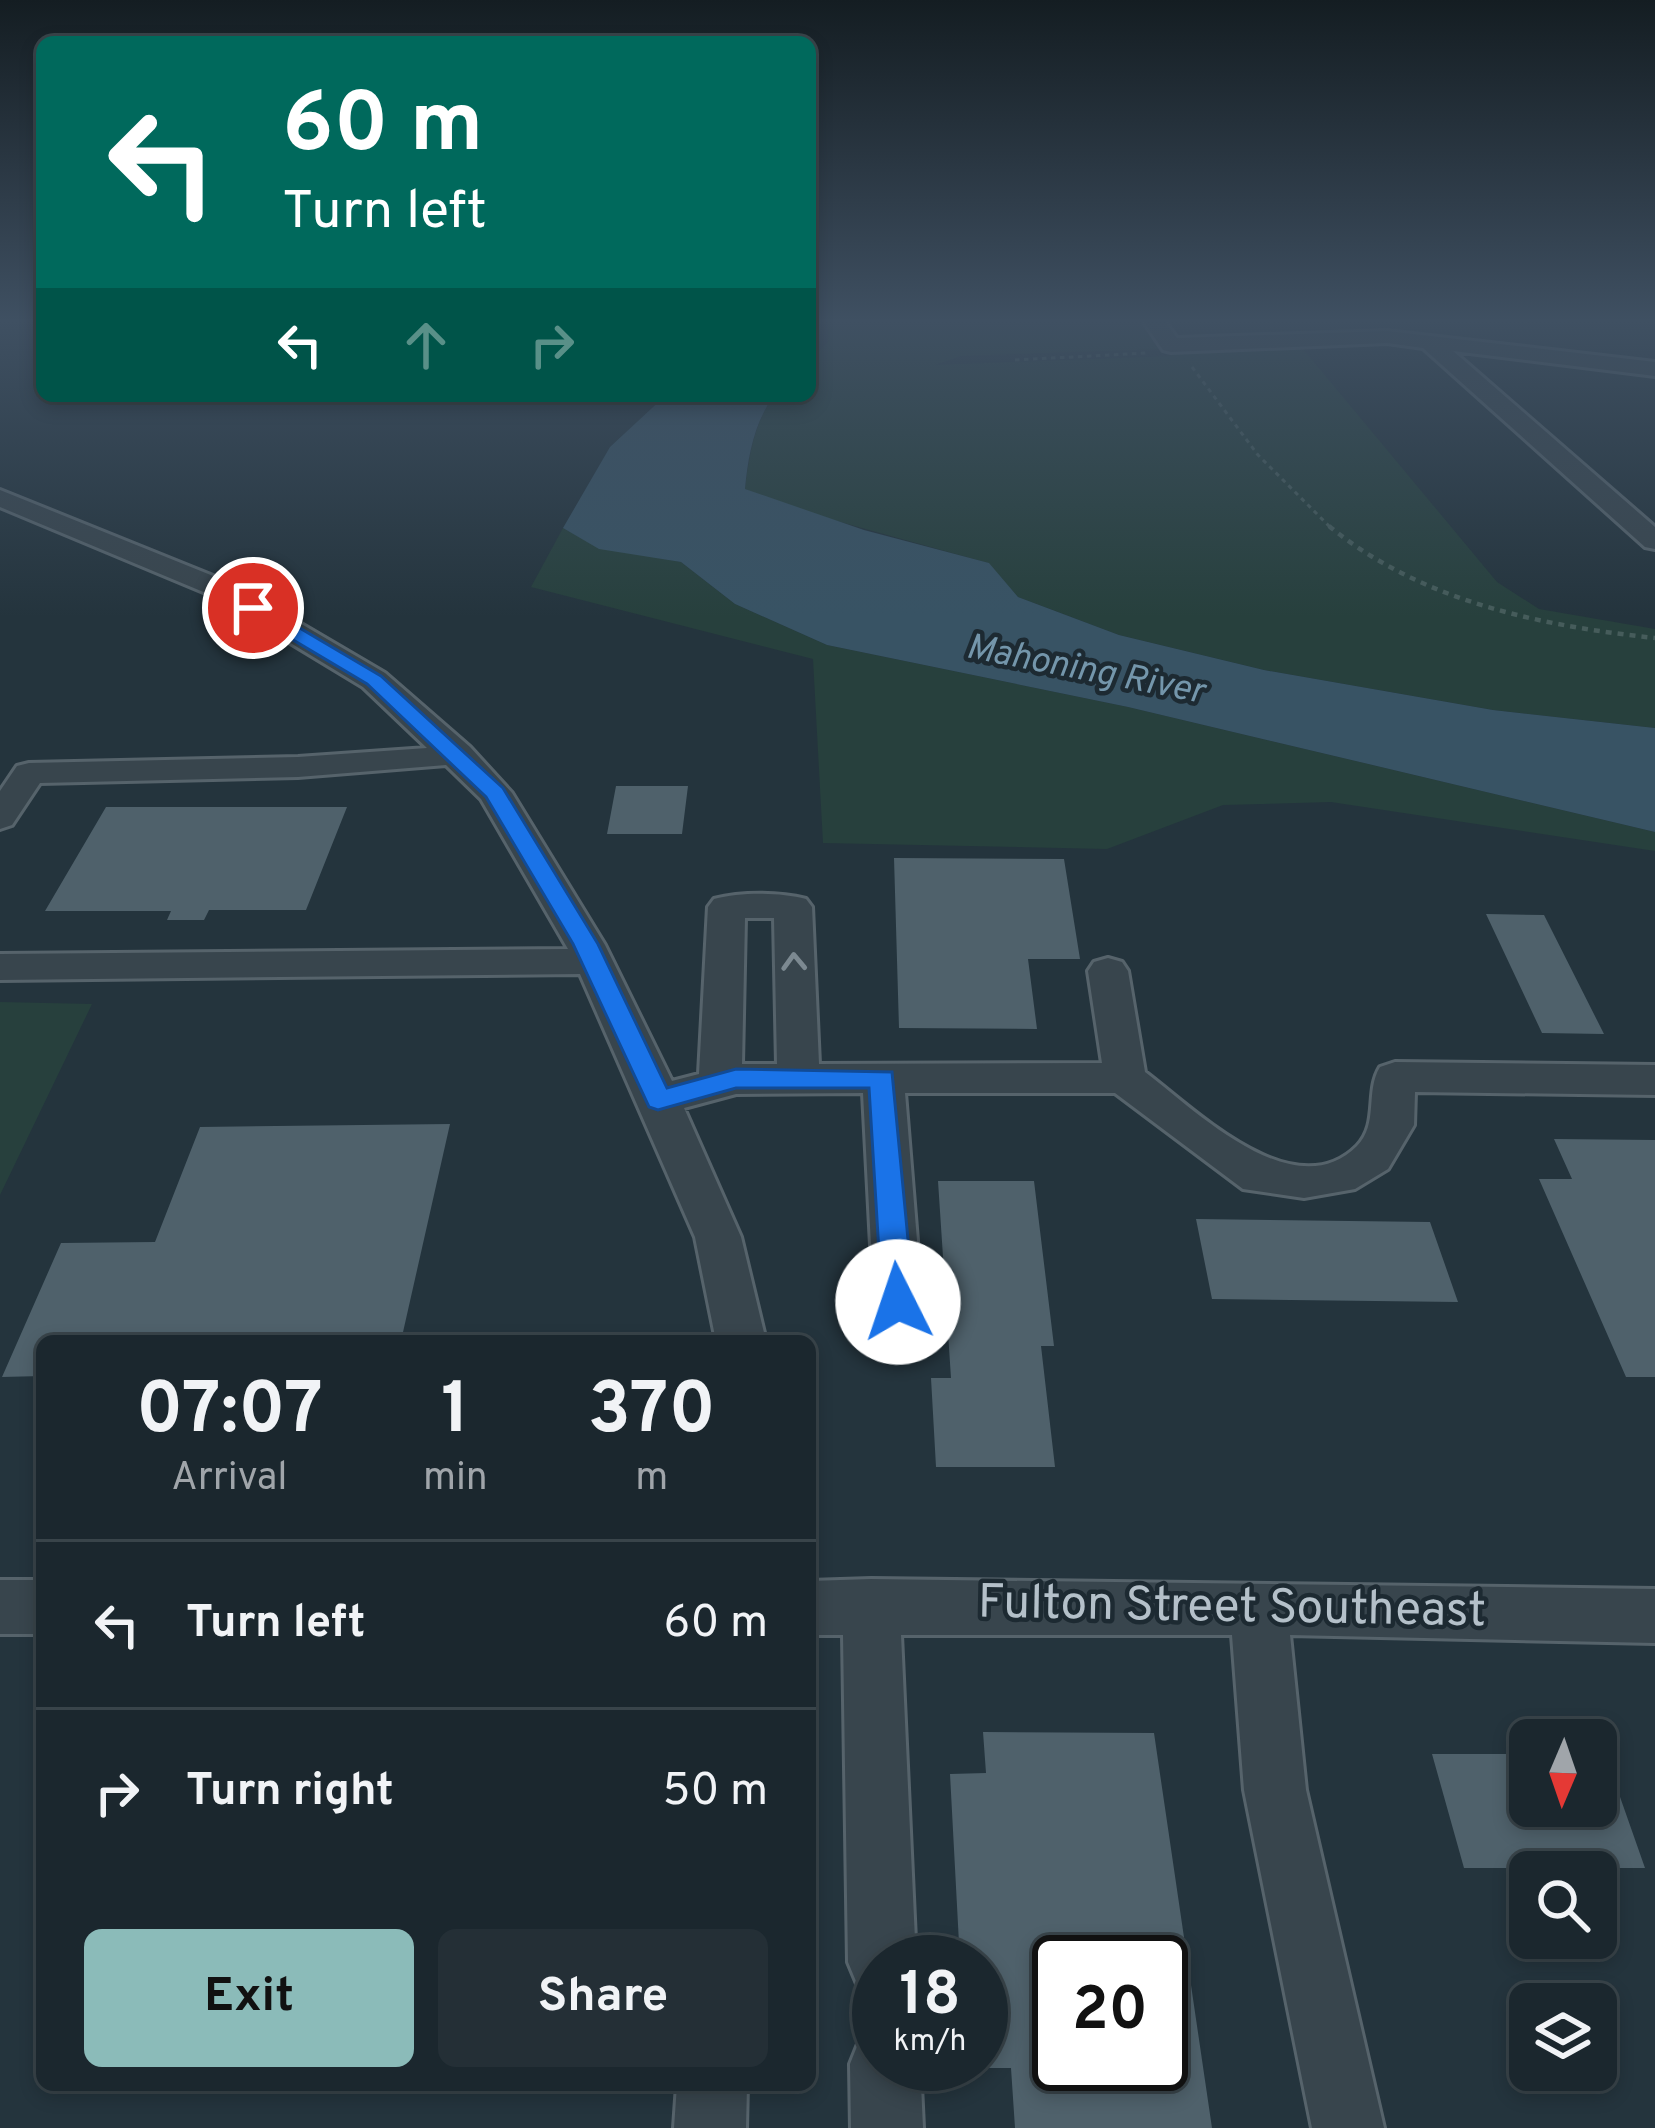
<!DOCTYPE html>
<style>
:root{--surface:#1b272e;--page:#242f36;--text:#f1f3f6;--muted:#a0a5aa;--line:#39444a;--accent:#8bbbb9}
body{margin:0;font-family:Overpass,sans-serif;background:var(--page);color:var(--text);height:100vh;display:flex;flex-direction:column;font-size:45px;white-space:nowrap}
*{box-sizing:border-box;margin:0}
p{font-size:39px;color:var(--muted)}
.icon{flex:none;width:66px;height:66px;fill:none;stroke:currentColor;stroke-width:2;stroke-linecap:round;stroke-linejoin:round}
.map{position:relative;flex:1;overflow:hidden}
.sheet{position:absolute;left:36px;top:1335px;width:780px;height:756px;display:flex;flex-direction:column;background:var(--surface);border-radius:18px;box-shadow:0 6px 18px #0003,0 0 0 3px var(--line)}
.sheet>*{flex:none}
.banner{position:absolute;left:36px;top:36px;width:780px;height:366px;border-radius:18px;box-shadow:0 6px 18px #0003,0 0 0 3px var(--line);background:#00695c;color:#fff;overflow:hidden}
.needle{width:78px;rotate:182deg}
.tools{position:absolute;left:1509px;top:1719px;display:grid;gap:24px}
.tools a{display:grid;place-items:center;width:108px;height:108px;border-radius:18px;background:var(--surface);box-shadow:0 6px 18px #0003,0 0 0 3px var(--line);font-size:60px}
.speed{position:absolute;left:852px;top:1935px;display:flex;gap:24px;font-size:60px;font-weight:700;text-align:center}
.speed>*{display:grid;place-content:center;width:156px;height:156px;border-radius:50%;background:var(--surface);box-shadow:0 6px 18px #0003,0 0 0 3px var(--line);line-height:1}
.speed small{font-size:30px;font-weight:400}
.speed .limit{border:6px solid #111;border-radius:18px;background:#fff;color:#111}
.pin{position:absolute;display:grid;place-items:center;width:102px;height:102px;color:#fff;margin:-51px;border:6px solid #fff;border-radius:50%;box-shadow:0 3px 12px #0007}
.me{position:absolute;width:132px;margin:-66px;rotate:356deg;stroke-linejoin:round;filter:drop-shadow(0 0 9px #0008)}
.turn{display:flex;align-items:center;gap:42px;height:252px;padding:0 48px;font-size:54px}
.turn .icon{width:156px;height:156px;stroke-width:2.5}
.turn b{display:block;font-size:84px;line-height:102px}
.lanes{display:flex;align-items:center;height:114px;padding:0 48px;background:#0003;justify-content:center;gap:60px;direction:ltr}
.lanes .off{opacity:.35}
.eta{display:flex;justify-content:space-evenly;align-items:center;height:204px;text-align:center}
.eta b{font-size:72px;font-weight:700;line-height:84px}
.primary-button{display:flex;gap:24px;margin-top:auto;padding:24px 48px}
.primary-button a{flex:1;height:138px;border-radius:18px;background:var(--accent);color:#111;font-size:48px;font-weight:700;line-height:138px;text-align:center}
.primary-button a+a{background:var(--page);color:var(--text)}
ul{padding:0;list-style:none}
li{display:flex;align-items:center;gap:36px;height:168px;padding:0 48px;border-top:3px solid var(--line)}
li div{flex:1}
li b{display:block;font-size:45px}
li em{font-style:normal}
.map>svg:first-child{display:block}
.green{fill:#27403d;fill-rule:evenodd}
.water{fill:#385364}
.building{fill:#4f616b;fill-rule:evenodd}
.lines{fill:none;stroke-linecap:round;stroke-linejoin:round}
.minor-casing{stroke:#56636b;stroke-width:6}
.path-far1{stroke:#465c5b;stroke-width:3;stroke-dasharray:4.5 4.5;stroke-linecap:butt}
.path{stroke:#465c5b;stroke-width:4.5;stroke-dasharray:6 6;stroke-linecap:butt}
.minor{fill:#38454d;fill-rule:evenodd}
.oneway{stroke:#7c8991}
.route{fill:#1a73e8;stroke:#114b97;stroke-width:3}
.labels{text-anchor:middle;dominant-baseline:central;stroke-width:9;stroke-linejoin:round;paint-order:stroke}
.far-water-label{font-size:36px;font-style:italic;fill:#7496ab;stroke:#1d2a32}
.near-street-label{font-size:48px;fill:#b4c0c9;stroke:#1d2a32}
</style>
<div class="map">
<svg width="1655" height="2128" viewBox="0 0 1655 2128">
<rect width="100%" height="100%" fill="#24343d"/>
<path class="green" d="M830,319H1144L1167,349H1303L1497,582L1539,609L1655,629V728L1493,710L1264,670L1119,635L1018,597L988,563L776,504L745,489C749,456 754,423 774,396H810V359L828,342ZM1166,349L1171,356L935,365L961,356Z
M563,528L595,546L681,562L735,604L827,645L1128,707L1655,832V851L1331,802L1223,805L1107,849L823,843L813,659L531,587Z
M0,1002L92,1004L0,1195Z"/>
<path class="water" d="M665,396H774C754,422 748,457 745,489L864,530L989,563L1018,597L1119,635L1264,670L1493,710L1655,728V832L1128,707L827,645L735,604L681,562L599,549L563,528L610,447Z"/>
<path class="building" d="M616,786H688L682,834H607Z
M106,807H347L306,910H209L204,920H167L171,911H45Z
M894,858L1064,859L1080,959H1028L1037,1029L899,1028Z
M1486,914L1544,915L1604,1034L1542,1033Z
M450,1124L401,1341H42V1376L2,1377L61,1243L155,1242L200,1127Z
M1554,1139L1655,1140V1377H1626L1539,1179H1572Z
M938,1181H1034L1054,1346H1041L1055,1467H936L931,1378H951Z
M1196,1219L1430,1222L1458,1302L1212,1299Z
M983,1732L1154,1733L1212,2128H1015L1011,2068H981V1962H960L950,1774L986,1773ZM1059,1962H1161V2064H1059Z
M1600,1740L1645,1868H1464L1432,1754H1530V1806H1596V1741Z"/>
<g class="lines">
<defs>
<path id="minor" d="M1142,319H1163L1177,338L1387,331L1655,362V376L1453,351L1655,527V549L1645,547L1423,348L1387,343L1171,352L1163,350Z
M0,490L233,584L385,673L470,747L512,793L605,945L672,1081L699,1074L708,907L714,899C741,892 779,892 806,899L812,907L819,1064L1102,1063L1088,971L1094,962L1108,958L1122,962L1128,971L1145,1072C1194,1109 1294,1209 1357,1146C1379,1124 1365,1091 1380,1067L1395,1062L1655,1065V1095L1415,1092L1414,1125L1388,1169L1355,1189L1304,1198L1243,1189L1115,1093H905L922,1302L915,1316L898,1321L881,1316L874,1302L863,1093L736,1094L684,1108L741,1237L766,1341H716L695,1237L580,974L0,980V954L568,949L481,799L446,765L298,777L40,783L12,825L0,829V791L17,766L29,763L298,757L427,748L363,687L213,596L0,507ZM745,918H774L777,1064H742Z
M871,1579L1655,1589V1643L1290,1635L1306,1790L1384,2128H1312L1244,1790L1232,1635H901L916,1962H879V1994L858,1986L848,1962L843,1635H810V1581Z
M0,1580H42V1634H0Z
M879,2031V2064H920L923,2128H851L850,2064L860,2039Z
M677,2085H747L746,2128H674Z"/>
</defs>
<use href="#minor" class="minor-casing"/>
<path class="path-far1" d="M1015,360L1147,353
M1192,367L1258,455L1332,529"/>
<path class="path" d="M1329,526C1420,601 1541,626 1655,638"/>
<use href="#minor" class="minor"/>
</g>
<defs><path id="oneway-chevron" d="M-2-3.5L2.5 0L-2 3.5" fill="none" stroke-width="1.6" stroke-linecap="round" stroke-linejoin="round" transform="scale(3)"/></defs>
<use class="oneway" href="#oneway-chevron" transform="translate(794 962) rotate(-92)"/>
<linearGradient id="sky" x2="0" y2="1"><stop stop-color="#141d22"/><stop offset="0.52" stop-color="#3f5062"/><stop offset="1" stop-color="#3f5062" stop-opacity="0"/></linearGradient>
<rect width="1655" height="617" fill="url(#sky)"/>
<path class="route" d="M246,604H259L381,676L503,788L598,944L667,1088L736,1069L892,1072L914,1302L909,1311L898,1314L887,1311L882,1302L869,1088H736L658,1110L649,1107L573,944L486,797L367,684L246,612Z"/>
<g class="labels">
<g class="far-water-label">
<text transform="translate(1085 671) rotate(11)">Mahoning River</text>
</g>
<g class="near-street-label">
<text transform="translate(1232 1609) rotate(1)">Fulton Street Southeast</text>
</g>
</g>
</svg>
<div class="tools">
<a><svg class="needle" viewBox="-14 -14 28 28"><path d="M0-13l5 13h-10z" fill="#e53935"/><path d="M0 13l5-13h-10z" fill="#a0a5aa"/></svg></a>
<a><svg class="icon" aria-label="search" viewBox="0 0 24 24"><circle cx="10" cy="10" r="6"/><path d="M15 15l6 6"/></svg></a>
<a><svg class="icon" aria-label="layers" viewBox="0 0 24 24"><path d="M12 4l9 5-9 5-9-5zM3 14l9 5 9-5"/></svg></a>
</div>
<div class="speed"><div>18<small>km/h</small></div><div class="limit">20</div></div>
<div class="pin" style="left:253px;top:608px;background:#d93025"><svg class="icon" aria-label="arrive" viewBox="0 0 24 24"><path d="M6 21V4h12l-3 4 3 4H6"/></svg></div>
<svg class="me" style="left:898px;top:1302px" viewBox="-20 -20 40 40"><circle r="19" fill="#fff"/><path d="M0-13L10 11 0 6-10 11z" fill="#1a73e8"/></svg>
<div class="banner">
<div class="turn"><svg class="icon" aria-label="left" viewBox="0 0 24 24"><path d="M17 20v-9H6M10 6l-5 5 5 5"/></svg><div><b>60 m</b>Turn left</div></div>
<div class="lanes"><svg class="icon" aria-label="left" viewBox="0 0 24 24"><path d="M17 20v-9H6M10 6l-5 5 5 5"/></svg><svg class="icon off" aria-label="ahead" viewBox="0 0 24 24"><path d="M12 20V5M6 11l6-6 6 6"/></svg><svg class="icon off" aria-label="right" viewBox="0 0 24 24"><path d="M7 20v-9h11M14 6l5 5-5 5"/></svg></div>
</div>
<section class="sheet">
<div class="eta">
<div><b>07:07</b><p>Arrival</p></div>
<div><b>1</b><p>min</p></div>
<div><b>370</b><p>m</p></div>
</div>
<ul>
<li><svg class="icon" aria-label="left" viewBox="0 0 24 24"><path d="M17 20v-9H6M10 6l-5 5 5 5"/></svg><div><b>Turn left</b></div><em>60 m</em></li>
<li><svg class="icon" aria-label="right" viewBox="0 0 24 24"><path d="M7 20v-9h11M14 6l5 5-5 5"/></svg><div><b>Turn right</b></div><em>50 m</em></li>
</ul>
<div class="primary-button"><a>Exit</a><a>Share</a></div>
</section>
</div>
